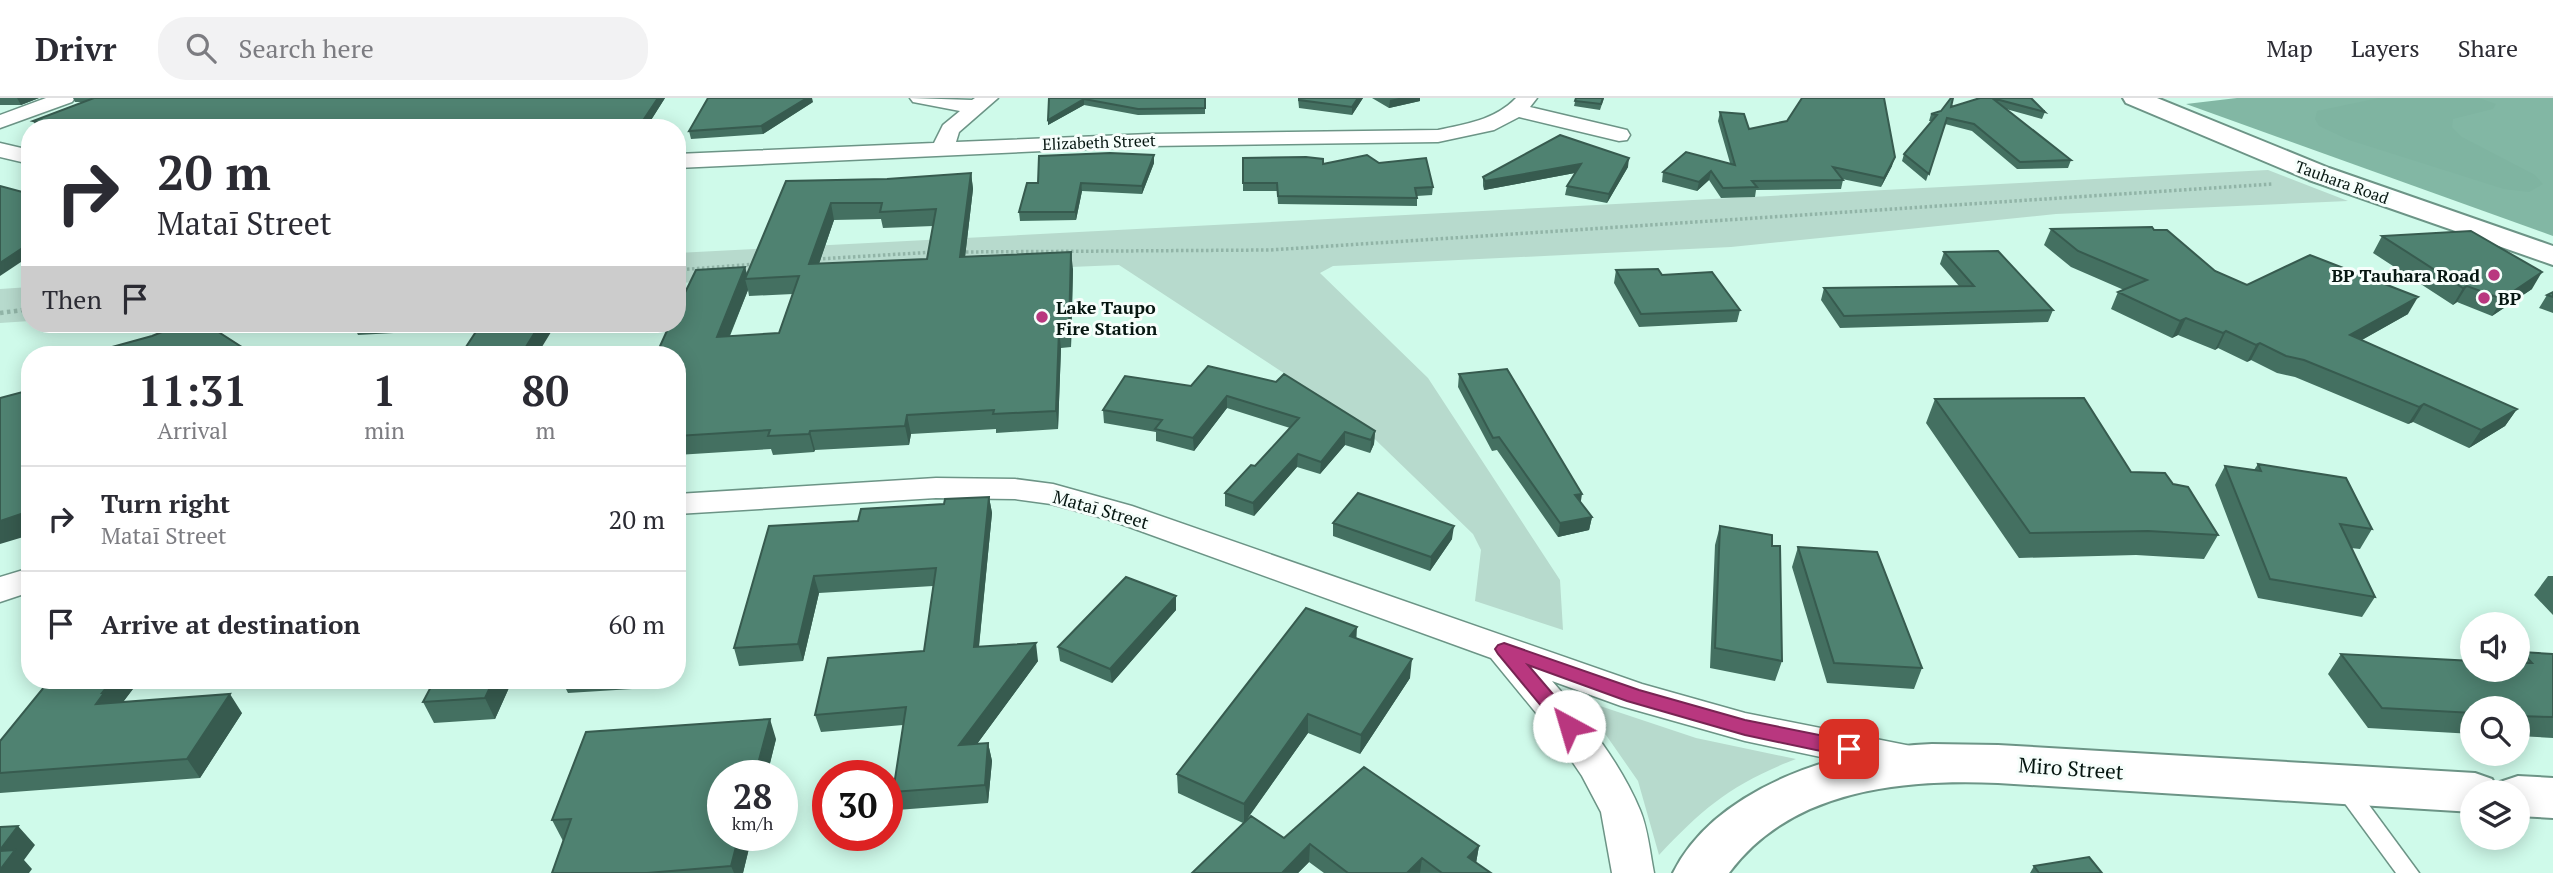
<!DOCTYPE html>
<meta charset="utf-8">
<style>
:root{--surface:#fff;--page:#f2f2f3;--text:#2b2b33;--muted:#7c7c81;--line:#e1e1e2}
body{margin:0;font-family:"PT Serif",serif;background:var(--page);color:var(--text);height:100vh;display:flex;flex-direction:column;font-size:26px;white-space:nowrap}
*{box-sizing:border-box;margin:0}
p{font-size:23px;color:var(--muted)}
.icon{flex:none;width:38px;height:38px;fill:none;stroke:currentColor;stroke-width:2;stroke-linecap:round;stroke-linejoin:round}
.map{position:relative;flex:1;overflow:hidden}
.panel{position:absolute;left:21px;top:248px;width:665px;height:343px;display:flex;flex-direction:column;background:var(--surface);border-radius:28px;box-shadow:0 4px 18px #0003}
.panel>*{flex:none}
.banner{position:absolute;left:21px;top:21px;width:665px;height:214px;border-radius:28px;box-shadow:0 4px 18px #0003;background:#fff;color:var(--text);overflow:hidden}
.controls{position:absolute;left:2460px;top:514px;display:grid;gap:14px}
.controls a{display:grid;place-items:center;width:70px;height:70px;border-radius:50%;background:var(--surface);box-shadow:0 4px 18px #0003;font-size:35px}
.speed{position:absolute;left:707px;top:662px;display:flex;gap:14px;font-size:35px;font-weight:700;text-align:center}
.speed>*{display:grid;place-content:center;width:91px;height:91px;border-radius:50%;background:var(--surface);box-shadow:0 4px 18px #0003;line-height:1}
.speed small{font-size:18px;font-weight:400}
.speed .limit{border:10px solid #d22;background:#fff;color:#111}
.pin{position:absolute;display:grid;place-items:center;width:60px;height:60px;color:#fff;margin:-30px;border-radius:14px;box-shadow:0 4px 10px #0006}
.me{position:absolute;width:77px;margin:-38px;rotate:321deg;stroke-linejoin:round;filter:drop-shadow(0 0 5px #0008)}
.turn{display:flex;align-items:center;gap:24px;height:147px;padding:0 21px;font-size:32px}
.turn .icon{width:91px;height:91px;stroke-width:2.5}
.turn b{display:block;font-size:49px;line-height:60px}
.then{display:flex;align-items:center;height:66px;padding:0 21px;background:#0003;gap:14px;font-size:26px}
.eta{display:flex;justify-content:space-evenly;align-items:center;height:119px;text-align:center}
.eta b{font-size:42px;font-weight:700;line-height:49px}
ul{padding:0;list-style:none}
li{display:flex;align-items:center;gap:21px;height:105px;padding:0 21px;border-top:2px solid var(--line)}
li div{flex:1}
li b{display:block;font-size:26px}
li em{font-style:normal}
header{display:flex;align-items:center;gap:42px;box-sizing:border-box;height:98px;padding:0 35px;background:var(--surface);border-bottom:2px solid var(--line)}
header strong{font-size:33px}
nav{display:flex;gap:38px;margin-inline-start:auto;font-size:24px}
.search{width:490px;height:63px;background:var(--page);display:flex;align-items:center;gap:18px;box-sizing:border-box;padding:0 24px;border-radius:28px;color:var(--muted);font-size:26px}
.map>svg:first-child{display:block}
.green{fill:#b7dacd}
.forest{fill:#82b7a4}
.water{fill:#7fb4a1}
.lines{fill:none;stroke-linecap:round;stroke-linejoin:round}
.lane-casing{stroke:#6c9486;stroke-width:3}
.street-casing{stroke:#6c9486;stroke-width:3}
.secondary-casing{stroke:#6c9486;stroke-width:4}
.path-far1{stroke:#91b4a7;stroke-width:3.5;stroke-dasharray:2.5 2.5;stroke-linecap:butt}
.path{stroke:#91b4a7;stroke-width:4.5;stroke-dasharray:3.5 3.5;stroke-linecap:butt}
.lane{fill:#fff;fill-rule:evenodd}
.street{fill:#fff;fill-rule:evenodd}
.secondary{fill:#fff;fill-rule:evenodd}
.wall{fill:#447061;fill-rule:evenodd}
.shaded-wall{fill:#375b4f}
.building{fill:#4f8271;stroke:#375b4f;stroke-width:2;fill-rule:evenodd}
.route{fill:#b9377f;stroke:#782453;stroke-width:2}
.poi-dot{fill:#b9377f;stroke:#f6fefb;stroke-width:2.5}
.labels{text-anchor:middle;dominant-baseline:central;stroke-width:6;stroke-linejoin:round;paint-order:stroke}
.far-street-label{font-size:16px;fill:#061611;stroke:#f6fefb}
.poi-label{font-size:18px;font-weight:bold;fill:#061611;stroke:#f6fefb;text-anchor:start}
.street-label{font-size:18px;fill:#061611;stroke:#f6fefb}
.near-street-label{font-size:21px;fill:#061611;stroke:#f6fefb}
</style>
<header>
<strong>Drivr</strong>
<div class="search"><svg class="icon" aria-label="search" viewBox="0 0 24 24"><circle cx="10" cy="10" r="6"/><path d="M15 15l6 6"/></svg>Search here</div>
<nav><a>Map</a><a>Layers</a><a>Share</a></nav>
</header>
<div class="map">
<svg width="2553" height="775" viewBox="0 0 2553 775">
<rect width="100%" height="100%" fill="#cffaea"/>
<path class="green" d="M2268,72L2348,103L2056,116L1731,149L1333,168L1320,175L1428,280L1560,482L1563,532L1475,503L1481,452L1473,436L1354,321L1119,167L677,185V155Z
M30,189V223L0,225V191Z
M1576,600L1696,640L1796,661C1733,685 1704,709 1659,757L1638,683L1606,637Z"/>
<path class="forest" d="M2237,0H2553V138L2186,6Z"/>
<path class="water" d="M2379,0H2479L2496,6L2493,11L2453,21L2452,29L2462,39L2535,77L2543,86L2529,94L2504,91L2349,42L2319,28L2315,21L2317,13Z"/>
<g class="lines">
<defs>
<path id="lane" d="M2345,682L2352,684L2419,775H2396L2338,696L2335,690L2338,684Z"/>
<path id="street" d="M46,0H75L72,4L0,30V17Z
M910,0L972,2L975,0H998L959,34L956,44L1150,36L1438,32C1466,26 1495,22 1516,0H1537L1530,9L1627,32L1630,37L1627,42L1619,43L1519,19L1494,32L1438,44L1150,48L677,70V56L934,45L943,27L960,13L913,4Z
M0,45L30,52V66L0,59Z
M936,380L1015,381L1053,386L1132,408L1642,586L1745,615L1906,647L1920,651L1926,662L1920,673L1906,677L1745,643L1621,608L1552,583C1586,622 1620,664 1640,712C1648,731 1650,755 1654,775H1612L1601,714L1582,678L1555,638L1491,560L1110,422L1051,406L1015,401L936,400L677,416V396Z
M30,470V494L0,504V479Z"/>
<path id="secondary" d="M2123,0H2157L2329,70L2553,148V167L2309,82L2126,5Z
M1932,646L1998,647L2475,675L2492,681L2497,690L2500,684L2518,678L2553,680V720L2518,718V695H2473V714L1998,685C1902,681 1791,691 1729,775H1673C1715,689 1842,649 1932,646Z"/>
</defs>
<use href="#lane" class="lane-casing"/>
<use href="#street" class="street-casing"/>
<use href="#secondary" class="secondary-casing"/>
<path class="path-far1" d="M961,154L1270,152L2273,86
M818,161L935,154
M677,172L757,166"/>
<path class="path" d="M0,215L30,211"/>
<use href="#lane" class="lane"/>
<use href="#street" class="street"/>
<use href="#secondary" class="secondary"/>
</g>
<path class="wall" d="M0,0H39L21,7H0Z
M73,0H665L646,30H37L33,23L83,4H75Z
M1049,0H1205V16L1138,17L1084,7L1048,27Z
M1298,0H1363L1352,17L1299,10Z
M1372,0H1420V3L1389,10Z
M1576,0H1604L1600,12L1574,8Z
M1980,0H2031L2045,14L2042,21L2006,11L2071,62L2068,70L2017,71L1972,33L1945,26L1926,83L1902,63L1904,56L1932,23H1929L1931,16Z
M813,4L763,36L691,41L689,33Z
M1720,14L1749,31L1892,68L1881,89L1842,81L1843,82L1841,91L1756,92L1755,99L1721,100L1709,82L1697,93L1662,84L1663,74L1730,65L1718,23Z
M1154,57V65L1142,96L1082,93L1076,122L1020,123L1019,114L1038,85Z
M1243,60L1323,66L1379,65L1433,89L1432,97L1417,98V108L1278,106L1277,93H1243Z
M1628,69L1607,105L1565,97L1567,88L1575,75L1484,92L1483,88V79Z
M971,75L973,91L965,159L1073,171L1071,249L1061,250L1058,331L996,335V331L911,336L909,347L815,352L814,354L773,357L771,351L677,357V257L745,169L747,176L786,83L887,81ZM881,121L883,130L933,128L927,161L819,166L834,122ZM748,192L749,198L793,196L779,235L730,238Z
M2051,131L2215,173L2247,187L2408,216L2362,242L2517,311L2505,328L2469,350L2413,324L2408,326L2295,279L2277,275L2251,262L2247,264L2218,250L2215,252L2178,237L2172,240L2111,211L2118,194L2124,192L2071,169L2044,147Z
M2382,138L2532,191L2492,218L2457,204L2453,207L2373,155Z
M1944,154L2053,212L2048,224L1840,230L1821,202L1824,190L1959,188L1940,166Z
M1616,172L1662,177L1740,212L1737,224L1639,229L1614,185Z
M2553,194V215L2539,210L2547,197Z
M353,226H556L358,237Z
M1459,276L1580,404L1592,419L1589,432L1558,439L1497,352L1492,353L1458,289Z
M1191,288L1375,333L1374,346L1370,355L1345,347L1320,376L1297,369L1254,418L1225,408V395L1255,368L1290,330L1227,310L1194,353L1156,343V334L1104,325L1103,312Z
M1935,301L2131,374L2173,386L2218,437L2204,461L2136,457L2019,460L1926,325Z
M2258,366L2372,431L2360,451L2351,450L2375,499L2362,519L2258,500L2215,387L2225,368L2254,372Z
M989,399L992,415L979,549L1038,563L977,646L988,645L992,663L988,705L897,712L893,694L903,627L821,634L815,617L924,553L933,488L819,495L803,563L739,568L734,550L858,423Z
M1333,425L1452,441L1430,473L1333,438Z
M1720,428L1772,448L1782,563L1775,583L1710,570L1715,447Z
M1798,449L1922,570L1914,591L1827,585L1792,469Z
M2548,478H2553V517L2534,497Z
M1176,498V512L1112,585L1060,563L1058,549Z
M1357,541L1410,580L1360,656L1308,635L1248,720L1284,740L1479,748L1476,765L1491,775H1324L1309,764L1298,775H1192L1243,725L1178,695L1177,676Z
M2522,554L2553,556V640L2518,638V611H2473V636L2368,630L2328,576L2341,556L2518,572V559Z
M49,583H139L123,604L242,615L200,680L0,695V643Z
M434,583H512L495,621L434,625L423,604Z
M562,583H635L632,591L568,595Z
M776,641L743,775H552L563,743L552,722Z
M2034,768L2102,775H2030Z"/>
<path class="shaded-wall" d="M17,0H39L21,7Z
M658,0H665L646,30H638Z
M807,0H812L813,4L763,36L761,28Z
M1358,0H1363L1352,17V9Z
M1399,0H1420V3L1389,10L1390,2Z
M1084,1V7L1048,27V22Z
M1154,57V65L1142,96V88Z
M1895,59L1892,68L1881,89L1884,80Z
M1629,60L1628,69L1607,105L1609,96Z
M1581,66L1580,74L1484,92L1485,83Z
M1711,73L1709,82L1697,93L1699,84Z
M971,75L973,91L963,176L960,159Z
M1081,85L1082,93L1076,122L1075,114Z
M831,105L834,122L813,183L809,166Z
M30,145V158L0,178V165Z
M1071,154L1073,171L1071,249L1069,231Z
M745,169L748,181H745L748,192L722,256L717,239Z
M2542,174L2532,191L2492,218L2502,201Z
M2467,188L2457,204L2453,207L2463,190Z
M2418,199L2408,216L2340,254L2350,237Z
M2186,220L2178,237L2172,240L2180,223Z
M540,226H556L537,257H521Z
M1059,232L1061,250L1058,331L1056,313Z
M2226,233L2218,250L2215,252L2223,235Z
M2260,245L2251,262L2247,264L2256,247Z
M1227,298V310L1194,353L1193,340Z
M2424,306L2413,324L2408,326L2419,309Z
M2517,311L2505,328L2469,350L2481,332Z
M907,317L911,336L909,347L905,328Z
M810,333L815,352L814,354L809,336Z
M1375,333L1374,346L1370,355L1371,342Z
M1345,334V347L1320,376L1321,364Z
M1298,356L1297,369L1254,418L1253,405Z
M1582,396L1580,409L1575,397Z
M989,399L992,415L977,567L974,549Z
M30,413V437L0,446V423Z
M1592,419L1589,432L1558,439L1560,425Z
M678,423L685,442L677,464V426Z
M1454,428L1452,441L1430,473L1431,459Z
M814,478L819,495L803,563L798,546Z
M1176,498V512L1112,585L1110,571Z
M1357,529L1356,548L1350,538Z
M1036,545L1038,563L963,665L959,647Z
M1412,561L1410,580L1360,656L1361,637Z
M112,583H139L117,612L96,606L102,595Z
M493,583H512L495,621L485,600Z
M628,583H635L632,591Z
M230,596L242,615L200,680L187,661Z
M1308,616V635L1244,725V706Z
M770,621L776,641L767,677H755Z
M988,645L992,663L988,705L985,687Z
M18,728L35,747L24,762L32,771L29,775H0V752Z
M739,737H752L743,775H734L731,768Z
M1310,746L1309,764L1298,775H1282Z
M1479,748L1476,765L1468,759Z
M1422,760L1420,775H1407Z"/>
<path class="building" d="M94,0H658L638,30H608L612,25L554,27L511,30H63L33,23Z
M708,0H807L761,28L689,33Z
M1049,0H1205V10L1138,11L1084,1L1048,22Z
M1299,0H1358L1352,9L1299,2Z
M1576,0H1603L1601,6L1575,3Z
M1802,0H1884L1895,59L1884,80L1833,69L1843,82L1752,83L1757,89L1723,90L1711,73L1699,84L1663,74L1686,54L1735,67L1720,14L1744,16L1749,31L1787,23Z
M1951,0H1953L1951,9L1980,0H2031L2045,14L1992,0L2071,62L2020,64L1974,26L1947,20L1929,76L1904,56L1937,17L1931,16L1941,13Z
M1560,37L1629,60L1609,96L1567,88L1581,66L1485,83L1483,79Z
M1110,55L1154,57L1142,88L1081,85L1075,114H1019L1027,85H1038L1039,58Z
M1367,57L1379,65L1426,60L1433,89L1415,90L1417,100L1278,98L1277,85H1243V60L1306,59L1323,61V66Z
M971,75L960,159L1071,154L1069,231L1059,232L1056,313L993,316L994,312L907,317L905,328L810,333L809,336L768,338L770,332L677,338V257H656L670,226H677V211L696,172L745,169L717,239L779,235L799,178L745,181L786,83L887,81ZM831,105H882L880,114L936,111L927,161L809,166Z
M0,88L30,96V145L0,165Z
M2152,129L2154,132H2167L2215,173L2247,187L2310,157L2418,199L2350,237L2517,311L2481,332L2424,306L2419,309L2304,262L2286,258L2260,245L2256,247L2226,233L2223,235L2186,220L2180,223L2118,194L2147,182L2078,153L2051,131Z
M2471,133L2542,174L2502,201L2467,188L2463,190L2382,138Z
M1998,153L2053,212L1844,218L1824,190L1974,188L1944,154Z
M1658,171L1662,177L1712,174L1740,212L1641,216L1616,172Z
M2553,194V199L2547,197Z
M182,226H206L254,257H83L152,238Z
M481,226H540L521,257H462V255Z
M1208,268L1276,284L1284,276L1375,333L1371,342L1345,334L1321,364L1298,356L1253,405L1225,395L1251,367L1255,368L1299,320L1227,298L1193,340L1155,331L1162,322L1103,312L1125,278L1191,288Z
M1507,271L1582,396L1575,397L1592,419L1560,425L1499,339L1493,340L1459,276Z
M30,292V413L0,423V300Z
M2084,300L2131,374L2165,375L2173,386L2188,389L2218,437L2148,433L2030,435L1935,301Z
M2258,366L2346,380L2372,431L2340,426L2375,499L2270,481L2225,368L2261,373Z
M1358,395L1454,428L1431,459L1333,425Z
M989,399L974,549L1036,545L959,647L988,645L985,687L893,694L906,609L815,617L828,560L924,553L936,470L814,478L798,546L734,550L769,428L858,423L861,411L944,406L945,401Z
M1720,428L1772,437V448H1780L1782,563L1715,550Z
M1798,449L1877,454L1922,570L1834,565Z
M1126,479L1176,498L1110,571L1058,549Z
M1306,510L1357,529L1350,538L1412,561L1361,637L1308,616L1244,706L1177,676Z
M2522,554L2553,556V619L2518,618V611H2473V615L2382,610L2341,556L2473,563V572H2518V565H2532Z
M49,583H112L102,595H104L96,606L230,596L187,661L0,675V643Z
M434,583H493L485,600L423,604Z
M770,621L755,677H723V737H739L731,768L647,775H552L571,721L552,722L586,634Z
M1364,669L1479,748L1468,759L1491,775H1442L1422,760L1407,775H1348L1310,746L1282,775H1192L1251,718L1284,740Z
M18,728L0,752V729Z
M15,752L0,772V753Z
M2089,759L2102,775H2039L2034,768Z"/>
<path class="route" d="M1504,545L1639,592L1745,622L1849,643L1856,646L1858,651L1856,656L1849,659L1745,637L1627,603L1528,567L1576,623L1579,628L1576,633L1569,635L1562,633L1498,556L1495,551L1498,547Z"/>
<g class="poi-dot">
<circle cx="2494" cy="177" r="7"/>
<circle cx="2484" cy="200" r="7"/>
<circle cx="1042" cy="219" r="7"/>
</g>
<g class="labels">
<g class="far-street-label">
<text transform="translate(1099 44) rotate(-2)">Elizabeth Street</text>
<text transform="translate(2342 84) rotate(20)">Tauhara Road</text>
</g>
<g class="poi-label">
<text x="2480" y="177" text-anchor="end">BP Tauhara Road</text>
<text x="2498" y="200">BP</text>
<text x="1056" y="209">Lake Taupo<tspan x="1056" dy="21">Fire Station</tspan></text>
</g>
<g class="street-label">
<text transform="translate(1101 411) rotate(16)">Mataī Street</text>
</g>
<g class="near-street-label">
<text transform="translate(2071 670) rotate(4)">Miro Street</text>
</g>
</g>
</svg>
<div class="controls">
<a><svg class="icon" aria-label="sound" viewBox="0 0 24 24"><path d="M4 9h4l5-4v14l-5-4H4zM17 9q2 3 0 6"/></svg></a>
<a><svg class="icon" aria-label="search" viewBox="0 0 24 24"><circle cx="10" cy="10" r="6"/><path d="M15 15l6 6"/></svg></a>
<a><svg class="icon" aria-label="layers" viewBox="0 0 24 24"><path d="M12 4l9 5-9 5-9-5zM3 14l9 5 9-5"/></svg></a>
</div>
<div class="speed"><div>28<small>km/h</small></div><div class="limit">30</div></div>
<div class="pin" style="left:1849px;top:651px;background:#d93025"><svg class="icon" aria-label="arrive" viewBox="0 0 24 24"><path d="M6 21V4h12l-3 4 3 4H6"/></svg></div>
<svg class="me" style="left:1569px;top:628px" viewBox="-20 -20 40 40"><circle r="19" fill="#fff"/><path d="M0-13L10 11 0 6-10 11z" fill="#b9377f"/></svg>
<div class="banner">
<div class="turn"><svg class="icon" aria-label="right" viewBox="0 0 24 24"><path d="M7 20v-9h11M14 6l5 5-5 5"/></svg><div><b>20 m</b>Mataī Street</div></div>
<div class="then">Then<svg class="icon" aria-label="arrive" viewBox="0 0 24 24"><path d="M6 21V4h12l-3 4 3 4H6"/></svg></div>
</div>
<section class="panel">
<div class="eta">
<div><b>11:31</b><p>Arrival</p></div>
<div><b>1</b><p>min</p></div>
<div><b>80</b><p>m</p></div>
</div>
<ul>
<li><svg class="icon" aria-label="right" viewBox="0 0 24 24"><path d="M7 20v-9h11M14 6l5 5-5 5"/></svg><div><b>Turn right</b><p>Mataī Street</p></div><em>20 m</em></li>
<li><svg class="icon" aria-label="arrive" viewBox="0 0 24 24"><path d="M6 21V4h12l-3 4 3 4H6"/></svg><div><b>Arrive at destination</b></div><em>60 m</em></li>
</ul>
</section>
</div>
